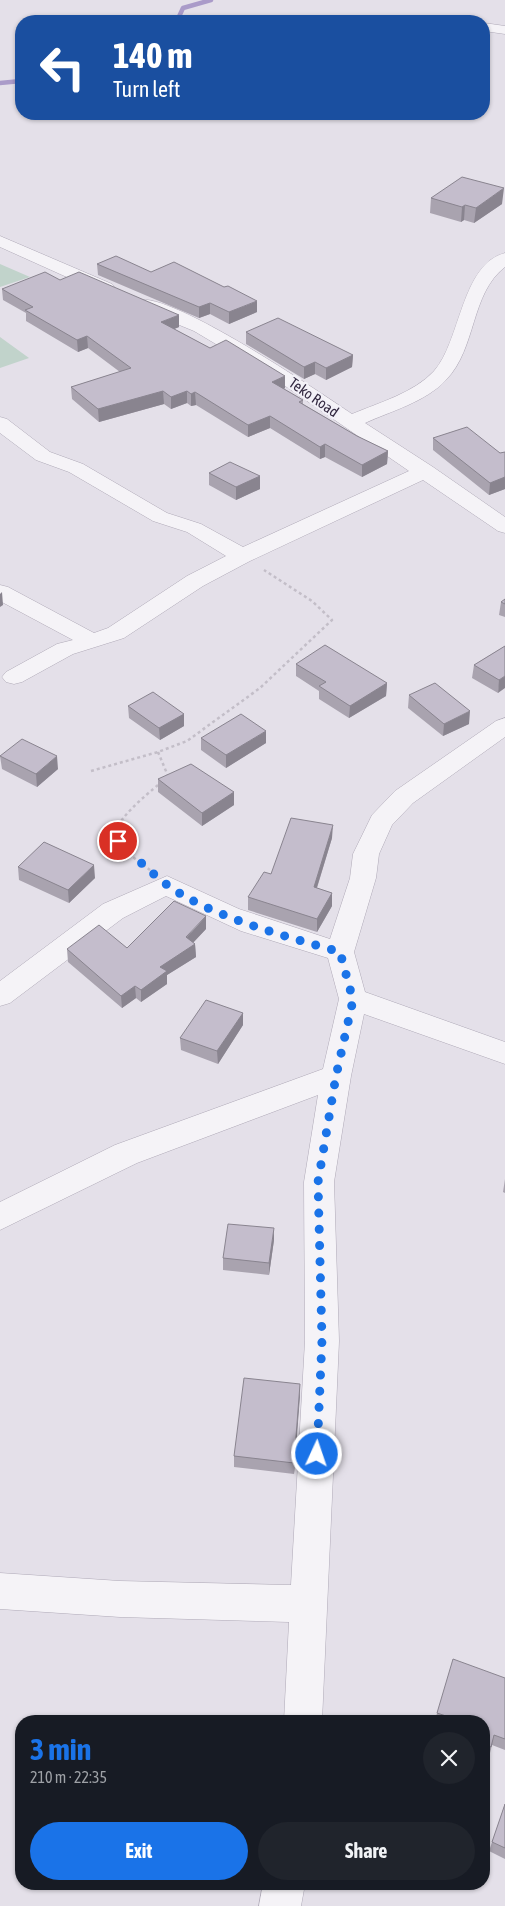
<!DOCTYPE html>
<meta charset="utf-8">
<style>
:root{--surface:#171b24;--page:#20242c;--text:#f1f3f6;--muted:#9ea1a6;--accent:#1a73e8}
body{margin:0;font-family:"Asap Condensed",sans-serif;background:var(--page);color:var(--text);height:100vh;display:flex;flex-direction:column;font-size:19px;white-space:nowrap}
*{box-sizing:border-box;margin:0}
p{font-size:16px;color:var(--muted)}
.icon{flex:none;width:28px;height:28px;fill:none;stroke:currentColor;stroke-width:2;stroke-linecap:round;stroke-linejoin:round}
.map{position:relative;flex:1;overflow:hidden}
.side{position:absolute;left:15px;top:1715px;width:475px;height:175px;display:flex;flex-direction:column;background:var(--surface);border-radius:20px;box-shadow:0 1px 4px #0004}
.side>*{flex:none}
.top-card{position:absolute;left:15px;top:15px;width:475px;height:105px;border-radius:20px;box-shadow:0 1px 4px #0004;background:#1a4fa0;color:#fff;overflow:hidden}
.pin{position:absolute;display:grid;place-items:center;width:42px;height:42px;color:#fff;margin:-21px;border:2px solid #fff;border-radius:50%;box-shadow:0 1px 5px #0007}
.me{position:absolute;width:55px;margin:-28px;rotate:3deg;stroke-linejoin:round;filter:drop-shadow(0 0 4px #0008)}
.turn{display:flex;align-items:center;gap:18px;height:105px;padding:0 15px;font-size:22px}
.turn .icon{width:65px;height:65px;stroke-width:2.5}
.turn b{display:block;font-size:35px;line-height:42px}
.round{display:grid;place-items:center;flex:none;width:52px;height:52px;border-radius:26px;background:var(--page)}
.head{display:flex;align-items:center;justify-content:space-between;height:85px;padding:0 15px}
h1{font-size:30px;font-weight:700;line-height:38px;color:var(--accent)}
.action{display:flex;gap:10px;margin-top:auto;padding:10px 15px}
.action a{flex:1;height:58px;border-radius:30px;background:var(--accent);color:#fff;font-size:20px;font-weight:700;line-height:58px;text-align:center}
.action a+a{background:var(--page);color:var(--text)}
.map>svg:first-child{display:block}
.green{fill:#c1d3cb}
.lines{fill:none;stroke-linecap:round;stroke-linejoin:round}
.stream{stroke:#aa9bc9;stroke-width:4.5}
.minor-casing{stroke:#afa9b7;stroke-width:1}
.path{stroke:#c3bec8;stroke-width:2.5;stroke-dasharray:3 3;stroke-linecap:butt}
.minor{fill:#f5f3f7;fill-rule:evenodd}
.wall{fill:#a9a3af}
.shaded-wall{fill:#89848f}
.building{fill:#c4bdcc;stroke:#89848f}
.route{stroke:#1a73e8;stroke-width:9;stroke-dasharray:0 16.2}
.labels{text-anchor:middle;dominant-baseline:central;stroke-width:4.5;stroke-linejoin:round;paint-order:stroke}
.far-street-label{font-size:15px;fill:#332941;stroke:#f2f0f7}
</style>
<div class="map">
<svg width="505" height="1906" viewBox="0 0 505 1906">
<rect width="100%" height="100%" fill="#e4e0e9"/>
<path class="green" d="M0,264L30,277L0,287Z
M0,337L29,358L0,368Z"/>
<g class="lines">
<path class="stream" d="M177,21L183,8L211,0
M0,83L21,81"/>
<defs>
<path id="minor" d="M433,17L440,21H424L426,18Z
M484,23L505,26V34L484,31Z
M0,236L112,284L115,288L112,292H100L0,247Z
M505,253V267C470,294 477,348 446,380C426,402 391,411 365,423L433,467L505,517V533L498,531L423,480L250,561L203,586L124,638L73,654L22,682L14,684L6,682L2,677L6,672L57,644L73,640L0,601V585L8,587L94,633L108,628L187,576L226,556L187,532L153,521L69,472L36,460L0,433V417L7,419L50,452L83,464L167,513L201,524L243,547L409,471L278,381L194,331L138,308L135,304L138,300C172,292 318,391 352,414C378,403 414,393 434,371C461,341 461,264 505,253Z
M505,718V737L413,803L392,825L379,854L376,878L354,952L365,992L505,1042V1064L364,1014L351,1076L334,1182L339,1341L322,1721H284L289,1622L120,1617L0,1609V1573L120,1581L291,1585L305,1341L304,1182L318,1095L137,1163L0,1230V1202L115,1145L323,1069L339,999L328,958L241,931L166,896L123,918L10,1003L0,1006V981L103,904L167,876L239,909L330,939L350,878L353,854L372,815L395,791L496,721Z
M263,1884H305L301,1906H259Z"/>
</defs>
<use href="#minor" class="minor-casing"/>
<path class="path" d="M158,752L168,776
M91,771L158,752L187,741L260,688L332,620L312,601L264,570
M150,870C140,862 124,852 117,841C107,825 148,794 159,784"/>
<use href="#minor" class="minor"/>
</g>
<path class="wall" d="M431,198L502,204L474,223L464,220L461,222L430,213Z
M97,264L151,272L257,312L229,324L210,314L199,318L98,275Z
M60,280L179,327L174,329L285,388L284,389L303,400V404L357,436L388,451L387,464L362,477L325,457L320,459L270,428L248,437L196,405L191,406L187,403L171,409L164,404L99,422L72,399L71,387L120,372L88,348L78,352L26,321V313L3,300L2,289Z
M246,332L353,355L352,367L326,380L315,374L304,379L246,344Z
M433,438L500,453L505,452V489L489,495L433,450Z
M209,473L260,476V489L236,500L209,485Z
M505,599V617L499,615L501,602Z
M505,646L498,693L472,678L474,665Z
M296,664L387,683L386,696L349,718L319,699V691L296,676Z
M409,695L469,724L443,736L408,708Z
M128,706L184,714V726L160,740L129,718Z
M201,738L266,743L226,768L201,750Z
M0,756L58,769L37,787L2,769Z
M158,779L234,792V805L202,826L158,792Z
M332,838L317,888L332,893V906L317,932L248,910V897L271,874Z
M18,867L95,878L69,903L19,880Z
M206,929L193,943L195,944L196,957L167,975V984L141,1002L136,998L122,1008L68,962L67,949L127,948Z
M243,1013V1025L218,1064L181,1050L180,1038Z
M505,1179V1193L503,1192Z
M274,1240L269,1275L223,1270V1258Z
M300,1384L294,1474L234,1467V1456Z
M505,1678V1750L492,1745L489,1757L484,1755V1721H435L437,1713Z
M505,1804V1859L489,1851Z"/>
<path class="shaded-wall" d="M504,188L502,204L474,223L476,208Z
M465,205L464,220L461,222L462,207Z
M257,301V312L229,324V312Z
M210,303V314L199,318V307Z
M179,315V327L162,334L161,322Z
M87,336L88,348L78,352L77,340Z
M353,355L352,367L326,380V368Z
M315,362V374L304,379V367Z
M285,376V388L272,394V382Z
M163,391L164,404L99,422L98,409Z
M187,391V403L171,409V397Z
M195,392L196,405L191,406V394Z
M270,416V428L248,437V425Z
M325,444V457L320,459V447Z
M388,451L387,464L362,477V465Z
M260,476V489L236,500V487Z
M505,477V489L489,495L490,483Z
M2,592L3,605L0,607V594Z
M505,676V688L498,693L499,680Z
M387,683L386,696L349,718L350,706Z
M470,711L469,724L443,736L444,724Z
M184,714V726L160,740L159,728Z
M266,731V743L226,768V755Z
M57,756L58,769L37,787L36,774Z
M234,792V805L202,826V813Z
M333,825L332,838L313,900L314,887Z
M94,865L95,878L69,903L68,890Z
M332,893V906L317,932V919Z
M206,916V929L187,949L195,944L196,957L167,975V984L141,1002V990L160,967Z
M135,986L136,998L122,1008L121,996Z
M243,1013V1025L218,1064L217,1051Z
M274,1228V1240L269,1275V1263Z
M300,1384V1396L294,1474V1463Z"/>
<path class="building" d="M462,177L504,188L476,208L465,205L462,207L431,198Z
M116,256L151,272L174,262L224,287L228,286L257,301L229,312L210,303L199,307L97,264Z
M45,272L60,280L79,272L179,315L161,322L210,348L226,340L285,376L272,382L303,400L299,402L357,436L388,451L362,465L325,444L320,447L270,416L248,425L195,392L191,394L187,391L171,397L163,391L98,409L71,387L131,368L87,336L77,340L25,310L33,307L2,289Z
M278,318L353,355L326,368L315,362L304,367L246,332Z
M467,427L500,453L505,452V477L490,483L433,438Z
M230,462L260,476L236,487L209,473Z
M505,599V604L501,602Z
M325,645L387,683L350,706L319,686L326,682L296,664Z
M505,646V676L499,680L474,665Z
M435,683L470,711L444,724L409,695Z
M153,692L184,714L159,728L128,706Z
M241,714L266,731L226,755L201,738Z
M22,739L57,756L36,774L0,756Z
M191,764L234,792L202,813L158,779Z
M291,818L333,825L314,887L332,893L317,919L248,897L264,872L271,874Z
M44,842L94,865L68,890L18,867Z
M174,901L206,916L186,937L195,944L160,967L167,971L141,990L135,986L121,996L67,949L99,925L127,948Z
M206,1000L243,1013L217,1051L180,1038Z
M228,1224L274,1228L269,1263L223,1258Z
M244,1378L300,1384L294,1463L234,1456Z
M453,1659L505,1678V1739L494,1735L491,1747L484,1744V1721H458V1720L437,1713Z
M505,1804V1848L492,1842Z"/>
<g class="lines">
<path class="route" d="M118,841C133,855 149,871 166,884C208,916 288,937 340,952L353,1000L336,1076L318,1182L322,1340L317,1454"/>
</g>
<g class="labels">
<g class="far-street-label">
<text transform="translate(314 397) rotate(35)">Teko Road</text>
</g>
</g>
</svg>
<div class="pin" style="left:118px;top:841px;background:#d93025"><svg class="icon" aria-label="arrive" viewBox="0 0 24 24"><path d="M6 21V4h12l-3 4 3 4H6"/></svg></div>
<svg class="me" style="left:317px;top:1454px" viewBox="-20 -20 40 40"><circle r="17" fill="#1a73e8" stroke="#fff" stroke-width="3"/><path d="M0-11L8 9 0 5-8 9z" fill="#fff"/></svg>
<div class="top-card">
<div class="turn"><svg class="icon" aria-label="left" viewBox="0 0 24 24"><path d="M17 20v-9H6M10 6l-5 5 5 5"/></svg><div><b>140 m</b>Turn left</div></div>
</div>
<section class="side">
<div class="head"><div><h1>3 min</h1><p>210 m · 22:35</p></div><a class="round"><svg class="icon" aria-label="close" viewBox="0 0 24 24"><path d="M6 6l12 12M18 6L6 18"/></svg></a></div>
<div class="action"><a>Exit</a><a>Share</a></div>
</section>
</div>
